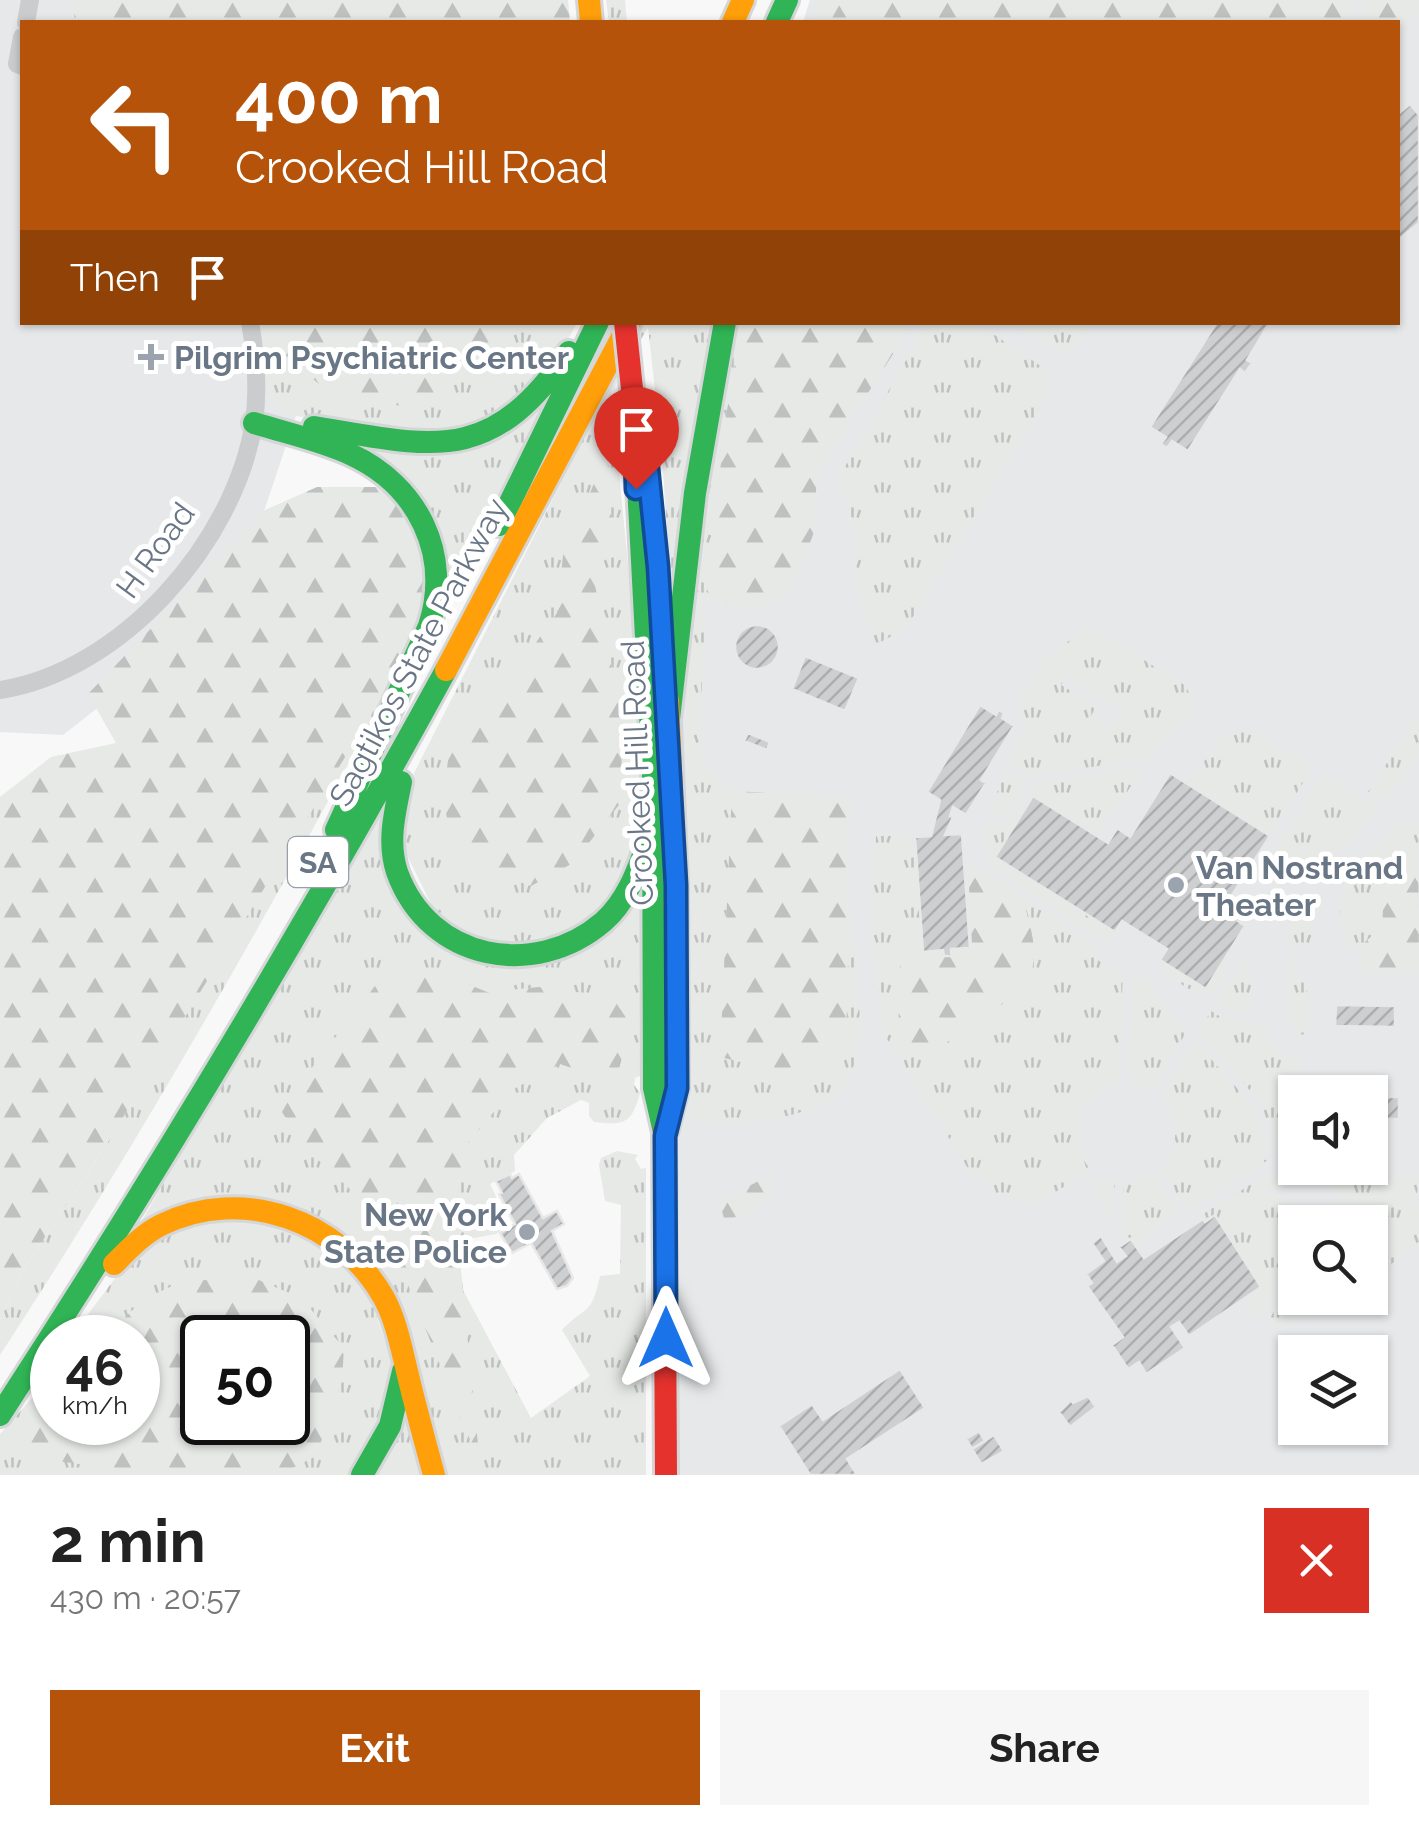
<!DOCTYPE html>
<meta charset="utf-8">
<style>
:root{--surface:#fff;--page:#f6f6f6;--text:#222;--muted:#767676;--accent:#b45309}
body{margin:0;font-family:Raleway,sans-serif;background:var(--page);color:var(--text);height:100vh;display:flex;flex-direction:column;font-size:38px;white-space:nowrap}
*{box-sizing:border-box;margin:0}
p{font-size:32px;color:var(--muted)}
.icon{flex:none;width:55px;height:55px;fill:none;stroke:currentColor;stroke-width:2;stroke-linecap:round;stroke-linejoin:round}
.map{position:relative;height:1475px;overflow:hidden}
.sheet{display:flex;flex-direction:column;background:var(--surface);flex:1}
.sheet>*{flex:none}
.hud{position:absolute;left:20px;top:20px;width:1380px;height:305px;border-radius:0px;box-shadow:0 2px 8px #0004;background:#b45309;color:#fff;overflow:hidden}
.controls{position:absolute;left:1278px;top:1075px;display:grid;gap:20px}
.controls a{display:grid;place-items:center;width:110px;height:110px;border-radius:0px;background:var(--surface);box-shadow:0 2px 8px #0004;font-size:50px}
.speed{position:absolute;left:30px;top:1315px;display:flex;gap:20px;font-size:50px;font-weight:700;text-align:center}
.speed>*{display:grid;place-content:center;width:130px;height:130px;border-radius:50%;background:var(--surface);box-shadow:0 2px 8px #0004;line-height:1}
.speed small{font-size:25px;font-weight:400}
.speed .limit{border:5px solid #111;border-radius:15px;background:#fff;color:#111}
.pin{position:absolute;display:grid;place-items:center;width:85px;height:85px;color:#fff;margin:-102px -42px;border-radius:50% 50% 50% 0;rotate:-45deg;box-shadow:0 0 10px #0007}
.pin .icon{rotate:45deg}
.me{position:absolute;width:110px;margin:-55px;rotate:0deg;stroke-linejoin:round;filter:drop-shadow(0 0 8px #0008)}
.turn{display:flex;align-items:center;gap:35px;height:210px;padding:0 50px;font-size:45px}
.turn .icon{width:130px;height:130px;stroke-width:2.5}
.turn b{display:block;font-size:70px;line-height:85px}
.then{display:flex;align-items:center;height:95px;padding:0 50px;background:#0003;gap:20px;font-size:38px}
.round{display:grid;place-items:center;flex:none;width:105px;height:105px;border-radius:0px;background:var(--page)}
.overview{display:flex;align-items:center;justify-content:space-between;height:170px;padding:0 50px}
h1{font-size:60px;font-weight:700;line-height:75px}
.action{display:flex;gap:20px;margin-top:auto;padding:20px 50px}
.action a{flex:1;height:115px;border-radius:0px;background:var(--accent);color:#fff;font-size:40px;font-weight:700;line-height:115px;text-align:center}
.action a+a{background:var(--page);color:var(--text)}
.map>svg:first-child{display:block}
.built{fill:#e6e8e9;fill-rule:evenodd}
.grass{fill:url(#grass-tufts);fill-rule:evenodd}
.forest{fill:url(#forest-firs);fill-rule:evenodd}
.building{fill:url(#building-hatch);stroke:#e8e8e8;stroke-width:2.5}
.lines{fill:none;stroke-linecap:round;stroke-linejoin:round}
.fast-casing{stroke:#d5d6d7;stroke-width:28}
.slow-casing{stroke:#d5d6d7;stroke-width:28}
.jam-casing{stroke:#d5d6d7;stroke-width:28}
.street{stroke:#cbcccd;stroke-width:18}
.fast{stroke:#30b455;stroke-width:22}
.slow{stroke:#ff9f0a;stroke-width:22}
.jam{stroke:#e5322d;stroke-width:22}
.jam-bridge-casing{stroke:#d5d6d7;stroke-width:28;stroke-linecap:butt}
.jam-bridge{stroke:#e5322d;stroke-width:22}
.route-casing{stroke:#114b97;stroke-width:25}
.route{stroke:#1a73e8;stroke-width:18}
.poi-dot{fill:#9ba4ae;stroke:#fff;stroke-width:4}
.labels{text-anchor:middle;dominant-baseline:central;stroke-width:10;stroke-linejoin:round;paint-order:stroke}
.shield{fill:#fff;stroke:#969faa;stroke-width:2.5}
.shield-label{font-size:30px;font-weight:bold;fill:#697686}
.poi-label{font-size:32px;font-weight:bold;fill:#697686;stroke:#fff;text-anchor:start}
.street-label{font-size:32px;fill:#697686;stroke:#fff}
</style>
<div class="map">
<svg width="1419" height="1475" viewBox="0 0 1419 1475">
<defs>
<pattern id="grass-tufts" width="24" height="20" patternUnits="userSpaceOnUse" patternTransform="scale(2.5)"><rect width="24" height="20" fill="#e6e9e5"/><path d="M3 7l-1-3M5 7V3M7 7l1-3M15 17l-1-3M17 17v-4M19 17l1-3" fill="none" stroke="#bec1bf"/></pattern>
<pattern id="forest-firs" width="22" height="20" patternUnits="userSpaceOnUse" patternTransform="scale(2.5)"><rect width="22" height="20" fill="#e6e9e5"/><path d="M5 1l3.5 6h-7zM16 11l3.5 6h-7z" fill="#bec1bf"/></pattern>
<pattern id="building-hatch" width="6" height="6" patternUnits="userSpaceOnUse" patternTransform="scale(2.5)"><rect width="6" height="6" fill="#cecfd1"/><path d="M-1 1l2-2M0 6l6-6M5 7l2-2" fill="none" stroke="#abadaf"/></pattern>
</defs>
<rect width="100%" height="100%" fill="#f8f8f8"/>
<path class="built" d="M0,0H177L191,22H22V322L301,323L304,392L255,538L161,658L63,735L0,732Z
M810,0H1419V1475H668L667,855L728,323L1398,322V22H803ZM1295,1092H1370V1168H1295ZM1295,1222H1370V1298H1295ZM1295,1352H1370V1428H1295Z"/>
<path class="grass" d="M606,0H625L627,22H609Z
M819,0H842L830,22H811Z
M928,322L977,323L1048,371L1051,390L906,628L877,644L863,616L855,581L857,535L839,477Z
M255,323H577C546,384 487,439 414,436C374,434 331,422 291,415C258,395 260,358 255,323Z
M642,323H717L671,593L662,454L648,327L611,393L638,664L643,795L636,839L616,891L584,929L490,948L442,926L398,837L408,785Z
M735,323H742L726,416L707,593L699,739L706,764L732,791L720,1057L846,1040L849,908C852,941 867,1033 856,1060C851,1074 842,1089 831,1099C811,1115 719,1134 697,1120C690,1115 689,1109 687,1101V692L694,582Z
M1011,323H1088L1084,339L1062,351L1027,335Z
M549,396L442,615L362,449L406,453Z
M1090,627L1186,686L1197,713C1175,722 1161,738 1150,758L1032,776L1009,763L1026,718L1018,713V702L1046,656ZM1066,675L1122,708L1108,729L1090,718L1096,706L1061,685Z
M407,655C280,893 148,1129 0,1355V1320L25,1267L106,1145Z
M1419,714V754L1389,798L1368,792Z
M1241,730L1258,733L1312,768L1270,836L1188,785L1218,741Z
M1144,767L1097,836L1033,796L995,857L1115,932L1104,943L989,863L985,825L1012,820L1035,783Z
M1007,770L1027,780L1008,813L987,815Z
M1324,774L1366,801L1382,806L1316,874L1293,877L1277,892L1258,879Z
M381,810L396,901L515,969L642,880L643,1069H640V1076L635,1078L634,1085L640,1093C632,1122 626,1126 594,1122L589,1116V1103L581,1100L547,1118L514,1155L515,1171L490,1184L509,1224L496,1234L458,1241L463,1290L531,1418L590,1376L562,1330C587,1304 591,1317 600,1276L620,1274L621,1205L605,1201L599,1165L601,1158L617,1151L638,1155L635,1159L641,1169L646,1168V1475H442L384,1284L292,1209L138,1227Z
M1401,818L1419,828V841L1389,867L1382,927L1361,948L1345,946L1340,924L1342,885Z
M876,836H918L926,948L924,955L905,956L898,968L899,1029L968,1030L1020,990L1032,969L1035,950L1022,895L1096,948L1099,961L1114,970L1123,968L1119,1083C1078,1093 1063,1138 1091,1170L1031,1207L990,1192L979,1175L974,1178L884,1034L874,954L872,903Z
M1316,898L1310,945L1289,943L1292,909L1304,899Z
M1249,948L1252,1013L1228,1012L1218,1004Z
M1290,951H1297V981L1307,983L1308,1034L1298,1035L1289,1026Z
M1161,963L1206,988L1222,964L1228,967L1214,991L1199,995L1163,973Z
M1133,973L1153,986L1158,998L1168,1004L1166,1011L1187,1031L1151,1090L1130,1083Z
M1211,1011L1226,1020L1265,1024C1267,1048 1281,1054 1302,1060V1092H1295V1143L1279,1152L1258,1100L1199,1031Z
M1194,1040L1252,1105L1271,1158L1191,1209L1186,1208L1161,1170C1180,1147 1180,1120 1161,1097Z
M1274,1170L1284,1191L1255,1190L1253,1194L1285,1197C1306,1222 1273,1297 1257,1322L1245,1302L1263,1290L1215,1217L1200,1225L1195,1219Z
M1334,1171C1364,1173 1389,1177 1419,1175L1416,1203L1419,1206V1246L1388,1266L1370,1240V1222H1358L1329,1182Z
M1099,1176L1115,1183L1112,1220L1091,1187Z
M1153,1176L1178,1214L1135,1243L1122,1231L1124,1184Z
M238,1217L318,1241L370,1296L392,1362L381,1430L353,1475H0V1434L40,1389L52,1368V1422H138V1338L71,1337L122,1269L162,1235ZM202,1338H288V1422H202Z
M1295,1257V1298H1331L1288,1325L1274,1326L1270,1318L1288,1290Z
M403,1412L425,1475H374Z"/>
<path class="forest" d="M73,0H568L570,22H75Z
M842,0H1352V22H830Z
M1363,0H1419V14L1398,25V22H1363Z
M271,323V322L503,323L494,348L427,407L340,402L271,343Z
M742,323H913L817,472L814,532L801,567L778,604C752,610 729,608 707,593L726,416Z
M607,453L613,543L594,580L621,716L622,801L573,863L531,886L483,869L452,841L443,799L452,730L517,669L557,613L563,556Z
M317,487H388L430,571L408,655L106,1145L25,1267L0,1320V797L51,757L116,743L88,694L265,510Z
M732,791L851,797L846,1040L812,1070L765,1068L720,1057Z
M1418,841L1419,973L1363,972L1358,954L1365,942L1382,927C1385,884 1381,867 1418,841Z
M968,868H979L1022,895C1027,918 1040,948 1031,971C1020,996 933,1068 908,1044C896,1033 899,1015 899,1000C899,984 896,970 905,956L924,955L926,948L972,944Z
M401,968L431,969L487,992L539,987L612,997L631,1025L615,1083L560,1064L512,1090L467,1144L455,1211L480,1465L390,1240L348,1187L306,1149L280,1109L378,982Z
M774,1177L775,1183C764,1205 750,1219 724,1218L721,1208L724,1198L765,1178Z
M254,1278L301,1298L344,1348L342,1381L316,1456L279,1475H155L16,1455L52,1406V1422H138V1338L105,1337L144,1299L183,1281ZM202,1338H288V1422H202Z"/>
<path class="building" d="M1410,104L1419,115V223L1398,240V114Z
M1217,322H1270L1247,360L1252,363L1245,373L1240,369L1188,451L1172,441L1167,448L1161,444L1166,437L1150,427Z
M735 647a22 22 0 1 1 44 0a22 22 0 1 1-44 0Z
M805,656L859,678L845,711L792,689Z
M980,705L996,715L999,710L1004,713L1002,718L1014,726L981,780L986,783L966,815L953,807L950,816L953,817L945,835L962,834L970,948L951,949V956H944L943,950L923,952L915,837L931,836L940,800L927,792Z
M748,733L770,742L767,750L744,741Z
M1170,773L1270,836L1230,898L1246,908L1238,921L1245,926L1206,989L1160,960L1167,949L1122,921L1115,932L995,857L1033,796L1108,843L1117,828L1130,837Z
M1336,1005L1395,1006V1027L1335,1026Z
M1370,1097H1399V1119H1370Z
M510,1174L512,1178L519,1174L543,1218L557,1211L564,1224L552,1231L573,1278L567,1286L557,1289L531,1243L512,1253L500,1233L515,1224L499,1194L502,1193L496,1181Z
M1215,1215L1261,1287L1189,1336L1179,1322L1171,1327L1185,1348L1146,1374L1139,1362L1128,1369L1112,1345L1123,1337L1087,1286L1092,1283L1086,1274L1104,1261L1092,1243L1101,1236L1117,1262L1126,1256L1119,1247L1131,1239L1144,1258L1203,1219L1205,1222Z
M900,1369L925,1408L847,1459L857,1475H810L779,1426L812,1404L823,1420Z
M1088,1396L1096,1407L1070,1427L1059,1412L1071,1400L1073,1403Z
M979,1431L985,1441L972,1449L966,1439Z
M994,1435L1004,1451L981,1464L972,1449Z"/>
<g class="lines">
<defs>
<path id="fast" d="M777,22L787,0
M634,408L653,771L654,1088L664,1132
M254,423C286,433 319,440 350,454C418,485 452,554 429,626L336,830
M314,427C435,447 490,466 569,352
M499,525L598,322
M669,719L695,493L725,322
M401,782C395,812 387,842 397,872C429,961 535,980 603,922C630,899 641,860 653,828
M0,1415C158,1172 307,924 446,670
M362,1475L390,1426L403,1371"/>
<path id="slow" d="M589,0L591,22
M733,22L743,0
M446,670L630,322
M667,1129L677,1088L676,885L668,701
M114,1264C128,1250 143,1234 161,1225C243,1185 340,1220 384,1298C396,1320 401,1347 407,1371C415,1406 425,1441 434,1475"/>
<path id="jam" d="M664,1132L666,1475"/>
</defs>
<use href="#fast" class="fast-casing"/>
<use href="#slow" class="slow-casing"/>
<use href="#jam" class="jam-casing"/>
<path class="street" d="M26,22L30,0
M22,37L17,64L22,66
M0,690C122,671 235,542 254,422C259,388 256,356 250,322"/>
<use href="#fast" class="fast"/>
<use href="#slow" class="slow"/>
<use href="#jam" class="jam"/>
<defs>
<path id="jam-bridge" d="M625,322L634,408"/>
</defs>
<use href="#jam-bridge" class="jam-bridge-casing"/>
<use href="#jam-bridge" class="jam-bridge"/>
</g>
<g class="lines">
<defs>
<path id="route" d="M636,489L634,408L647,459L658,567L676,885L677,1088L665,1136L666,1338"/>
</defs>
<use href="#route" class="route-casing"/>
<use href="#route" class="route"/>
</g>
<g class="poi-dot">
<path d="M146 342h10v10h10v10h-10v10h-10v-10h-10v-10h10z"/>
<circle cx="1176" cy="885" r="10"/>
<circle cx="527" cy="1232" r="10"/>
</g>
<g class="labels">
<rect class="shield" x="288" y="837" width="60" height="50" rx="8"/>
<g class="shield-label">
<text x="318" y="862">SA</text>
</g>
<g class="poi-label">
<text x="174" y="357">Pilgrim Psychiatric Center</text>
<text x="1196" y="867">Van Nostrand<tspan x="1196" dy="37">Theater</tspan></text>
<text x="507" y="1214" text-anchor="end">New York<tspan x="507" dy="37">State Police</tspan></text>
</g>
<g class="street-label">
<text transform="translate(155 550) rotate(-54)">H Road</text>
<text transform="translate(418 652) rotate(-62)">Sagtikos State Parkway</text>
<text transform="translate(637 773) rotate(-92)">Crooked Hill Road</text>
</g>
</g>
</svg>
<div class="controls">
<a><svg class="icon" aria-label="sound" viewBox="0 0 24 24"><path d="M4 9h4l5-4v14l-5-4H4zM17 9q2 3 0 6"/></svg></a>
<a><svg class="icon" aria-label="search" viewBox="0 0 24 24"><circle cx="10" cy="10" r="6"/><path d="M15 15l6 6"/></svg></a>
<a><svg class="icon" aria-label="layers" viewBox="0 0 24 24"><path d="M12 4l9 5-9 5-9-5zM3 14l9 5 9-5"/></svg></a>
</div>
<div class="speed"><div>46<small>km/h</small></div><div class="limit">50</div></div>
<div class="pin" style="left:636px;top:489px;background:#d93025"><svg class="icon" aria-label="arrive" viewBox="0 0 24 24"><path d="M6 21V4h12l-3 4 3 4H6"/></svg></div>
<svg class="me" style="left:666px;top:1338px" viewBox="-20 -20 40 40"><path d="M0-17L14 15 0 8-14 15z" fill="#1a73e8" stroke="#fff" stroke-width="4"/></svg>
<div class="hud">
<div class="turn"><svg class="icon" aria-label="left" viewBox="0 0 24 24"><path d="M17 20v-9H6M10 6l-5 5 5 5"/></svg><div><b>400 m</b>Crooked Hill Road</div></div>
<div class="then">Then<svg class="icon" aria-label="arrive" viewBox="0 0 24 24"><path d="M6 21V4h12l-3 4 3 4H6"/></svg></div>
</div>
</div>
<section class="sheet">
<div class="overview"><div><h1>2 min</h1><p>430 m · 20:57</p></div><a class="round" style="background:#d93025;color:#fff"><svg class="icon" aria-label="close" viewBox="0 0 24 24"><path d="M6 6l12 12M18 6L6 18"/></svg></a></div>
<div class="action"><a>Exit</a><a>Share</a></div>
</section>
